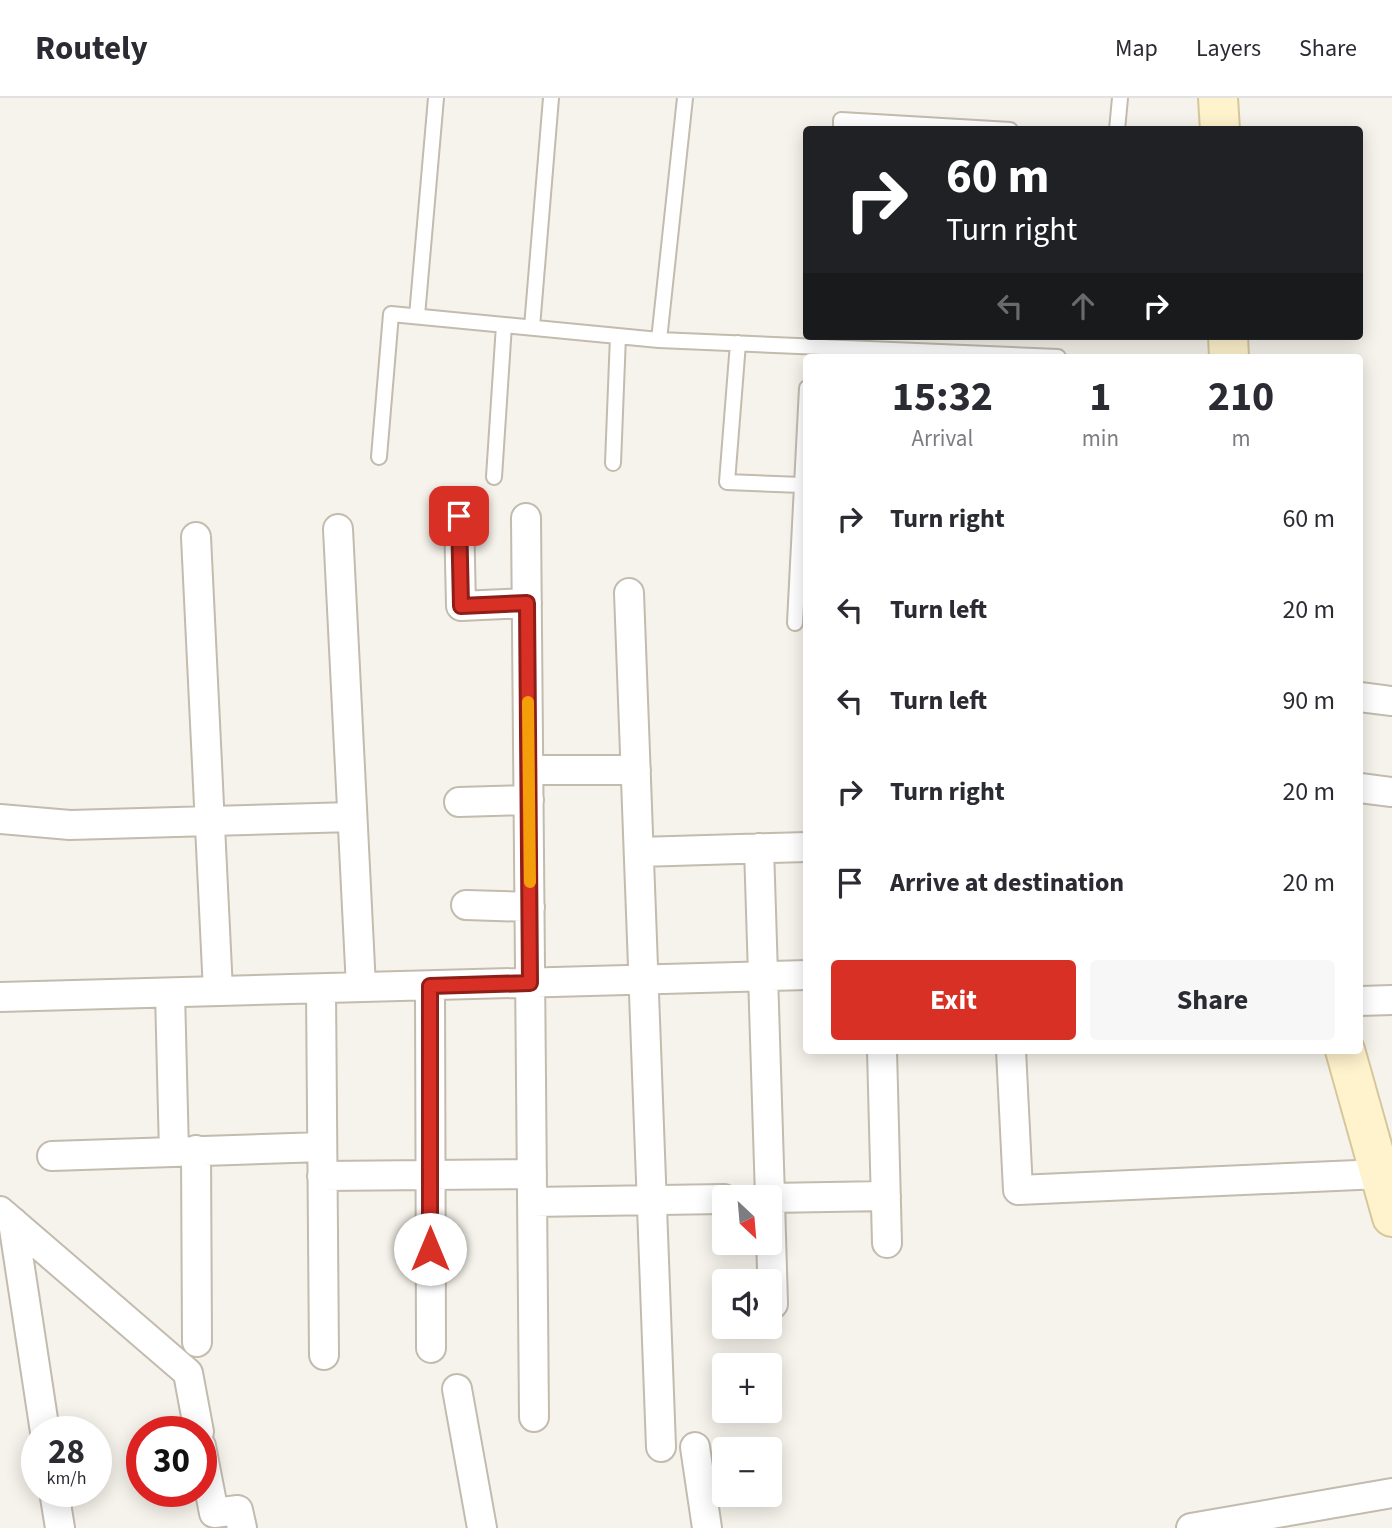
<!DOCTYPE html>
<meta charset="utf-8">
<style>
:root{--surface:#fff;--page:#f7f7f7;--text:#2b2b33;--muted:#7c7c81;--line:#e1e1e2;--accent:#d93025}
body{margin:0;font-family:"Source Sans 3",sans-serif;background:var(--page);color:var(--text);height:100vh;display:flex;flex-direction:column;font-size:26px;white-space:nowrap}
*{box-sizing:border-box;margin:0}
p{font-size:23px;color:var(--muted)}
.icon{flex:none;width:38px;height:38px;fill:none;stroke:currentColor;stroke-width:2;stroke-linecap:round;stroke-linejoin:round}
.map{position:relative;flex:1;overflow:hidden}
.sheet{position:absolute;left:803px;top:256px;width:560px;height:700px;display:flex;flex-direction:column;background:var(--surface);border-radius:7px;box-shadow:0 4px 18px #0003}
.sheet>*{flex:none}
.banner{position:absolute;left:803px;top:28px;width:560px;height:214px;border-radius:7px;box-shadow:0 4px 18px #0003;background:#202124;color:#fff;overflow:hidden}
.needle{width:46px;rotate:154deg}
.controls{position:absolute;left:712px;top:1087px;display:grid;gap:14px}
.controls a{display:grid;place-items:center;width:70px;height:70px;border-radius:7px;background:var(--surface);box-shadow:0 4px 18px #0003;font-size:35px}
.speed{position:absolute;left:21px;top:1318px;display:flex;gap:14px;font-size:35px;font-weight:700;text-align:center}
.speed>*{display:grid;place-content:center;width:91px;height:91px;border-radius:50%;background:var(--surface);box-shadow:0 4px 18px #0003;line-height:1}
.speed small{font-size:18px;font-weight:400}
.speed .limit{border:10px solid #d22;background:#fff;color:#111}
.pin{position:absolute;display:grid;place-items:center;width:60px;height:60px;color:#fff;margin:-30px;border-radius:14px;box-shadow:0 4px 10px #0006}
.me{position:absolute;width:77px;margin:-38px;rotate:0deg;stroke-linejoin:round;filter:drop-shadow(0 0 5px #0008)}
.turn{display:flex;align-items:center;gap:24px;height:147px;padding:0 28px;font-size:32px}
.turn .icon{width:91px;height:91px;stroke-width:2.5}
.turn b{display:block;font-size:49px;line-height:60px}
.lanes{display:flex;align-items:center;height:66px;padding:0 28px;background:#0003;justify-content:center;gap:35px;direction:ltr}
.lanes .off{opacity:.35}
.eta{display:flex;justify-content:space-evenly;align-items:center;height:119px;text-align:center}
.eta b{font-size:42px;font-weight:700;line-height:49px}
.primary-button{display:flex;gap:14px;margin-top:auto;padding:14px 28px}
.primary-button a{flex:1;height:80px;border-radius:7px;background:var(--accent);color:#fff;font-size:28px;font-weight:700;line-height:80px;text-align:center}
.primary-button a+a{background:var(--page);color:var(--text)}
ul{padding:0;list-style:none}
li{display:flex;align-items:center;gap:21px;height:91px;padding:0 28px}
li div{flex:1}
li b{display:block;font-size:26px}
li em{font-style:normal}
header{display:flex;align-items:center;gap:42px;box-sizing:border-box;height:98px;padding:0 35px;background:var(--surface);border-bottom:2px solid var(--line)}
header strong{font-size:33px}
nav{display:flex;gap:38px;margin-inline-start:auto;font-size:24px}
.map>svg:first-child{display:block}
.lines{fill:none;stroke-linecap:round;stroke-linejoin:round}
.lane-casing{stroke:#c2bbae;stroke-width:18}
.street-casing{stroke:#c2bbae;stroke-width:32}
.secondary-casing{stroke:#d6c79b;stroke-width:42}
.lane{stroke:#fff;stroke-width:14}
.street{stroke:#fff;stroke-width:28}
.secondary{stroke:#fff3cd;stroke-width:38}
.route-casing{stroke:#8d1f18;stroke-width:18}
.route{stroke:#d93025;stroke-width:12}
.slow{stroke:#f59e0b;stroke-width:12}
</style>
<header>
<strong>Routely</strong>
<nav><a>Map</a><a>Layers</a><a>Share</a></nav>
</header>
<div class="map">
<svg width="1392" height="1430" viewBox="0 0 1392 1430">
<rect width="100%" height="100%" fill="#f6f3ec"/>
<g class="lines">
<defs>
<path id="lane" d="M841,32V22L1010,32
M1117,32L1120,0
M417,218L436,0
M532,229L551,0
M659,242L685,0
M738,245L727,384L802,387
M379,359L391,216L659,242L1058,259
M613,365L618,238
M494,379L504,227
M795,525L807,290"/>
<path id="street" d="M459,418L461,508L527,505
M526,420L534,1319
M338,431L361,889
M196,439L218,893
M629,495L661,1349
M1360,599L1392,603
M529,672H636
M1360,690L1392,694
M459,704L529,702
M0,721L70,727L352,719
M759,750L770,1099
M639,754L807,749
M466,807L530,809
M430,888L431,1250
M321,891L324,1257
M170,895L174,1054
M0,899L807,877
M1360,903L1392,902
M882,952L887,1145
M1011,952L1018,1092L1380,1076
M196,1052L197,1244
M52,1058L322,1049
M322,1078L532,1076
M770,1100L886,1098
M532,1104L724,1101
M770,1104L773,1206
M0,1113L188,1275L199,1334
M13,1124L45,1334
M457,1291L482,1430
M201,1348L214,1415L238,1412L242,1430
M695,1349L707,1430
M54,1393L60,1430
M1191,1430L1392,1395"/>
<path id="secondary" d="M1218,0L1220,32
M1228,238L1229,259
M1345,952L1392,1119"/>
</defs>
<use href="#lane" class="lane-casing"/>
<use href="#street" class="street-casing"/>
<use href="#secondary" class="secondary-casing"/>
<use href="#lane" class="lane"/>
<use href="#street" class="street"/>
<use href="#secondary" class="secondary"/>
</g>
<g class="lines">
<defs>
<path id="route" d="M430,1151V888L530,885L527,505L461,508L459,418"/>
</defs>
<use href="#route" class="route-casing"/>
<use href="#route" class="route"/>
<path class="slow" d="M528,604L530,784"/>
</g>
</svg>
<div class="controls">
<a><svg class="needle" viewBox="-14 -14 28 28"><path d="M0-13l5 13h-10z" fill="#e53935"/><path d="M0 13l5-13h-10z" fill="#7c7c81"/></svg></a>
<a><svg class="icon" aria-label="sound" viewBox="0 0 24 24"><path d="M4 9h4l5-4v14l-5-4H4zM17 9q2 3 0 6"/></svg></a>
<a>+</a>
<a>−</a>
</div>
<div class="speed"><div>28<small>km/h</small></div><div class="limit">30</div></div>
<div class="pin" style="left:459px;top:418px;background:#d93025"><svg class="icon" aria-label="arrive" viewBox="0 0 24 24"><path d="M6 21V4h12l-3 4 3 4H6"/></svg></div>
<svg class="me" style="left:430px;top:1151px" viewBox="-20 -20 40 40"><circle r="19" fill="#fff"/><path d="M0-13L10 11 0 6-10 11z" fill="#d93025"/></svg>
<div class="banner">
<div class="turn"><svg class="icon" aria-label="right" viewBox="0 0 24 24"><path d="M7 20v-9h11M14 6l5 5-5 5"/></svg><div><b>60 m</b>Turn right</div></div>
<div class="lanes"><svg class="icon off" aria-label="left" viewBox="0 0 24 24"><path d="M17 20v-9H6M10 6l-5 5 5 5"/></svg><svg class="icon off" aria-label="ahead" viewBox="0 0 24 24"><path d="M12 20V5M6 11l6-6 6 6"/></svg><svg class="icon" aria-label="right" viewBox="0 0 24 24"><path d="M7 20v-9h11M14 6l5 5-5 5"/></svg></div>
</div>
<section class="sheet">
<div class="eta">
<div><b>15:32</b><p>Arrival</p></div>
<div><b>1</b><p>min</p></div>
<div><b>210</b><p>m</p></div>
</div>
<ul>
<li><svg class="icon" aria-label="right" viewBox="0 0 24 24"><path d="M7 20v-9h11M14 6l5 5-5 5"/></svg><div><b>Turn right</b></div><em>60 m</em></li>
<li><svg class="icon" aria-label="left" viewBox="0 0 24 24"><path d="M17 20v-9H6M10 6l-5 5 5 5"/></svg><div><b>Turn left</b></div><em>20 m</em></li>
<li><svg class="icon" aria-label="left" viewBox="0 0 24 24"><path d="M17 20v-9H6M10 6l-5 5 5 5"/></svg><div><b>Turn left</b></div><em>90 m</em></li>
<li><svg class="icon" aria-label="right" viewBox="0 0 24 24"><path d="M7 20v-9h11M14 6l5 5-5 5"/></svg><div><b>Turn right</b></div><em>20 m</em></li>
<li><svg class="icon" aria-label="arrive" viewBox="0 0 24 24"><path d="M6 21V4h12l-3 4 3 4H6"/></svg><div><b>Arrive at destination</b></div><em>20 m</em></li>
</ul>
<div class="primary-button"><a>Exit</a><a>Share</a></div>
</section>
</div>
